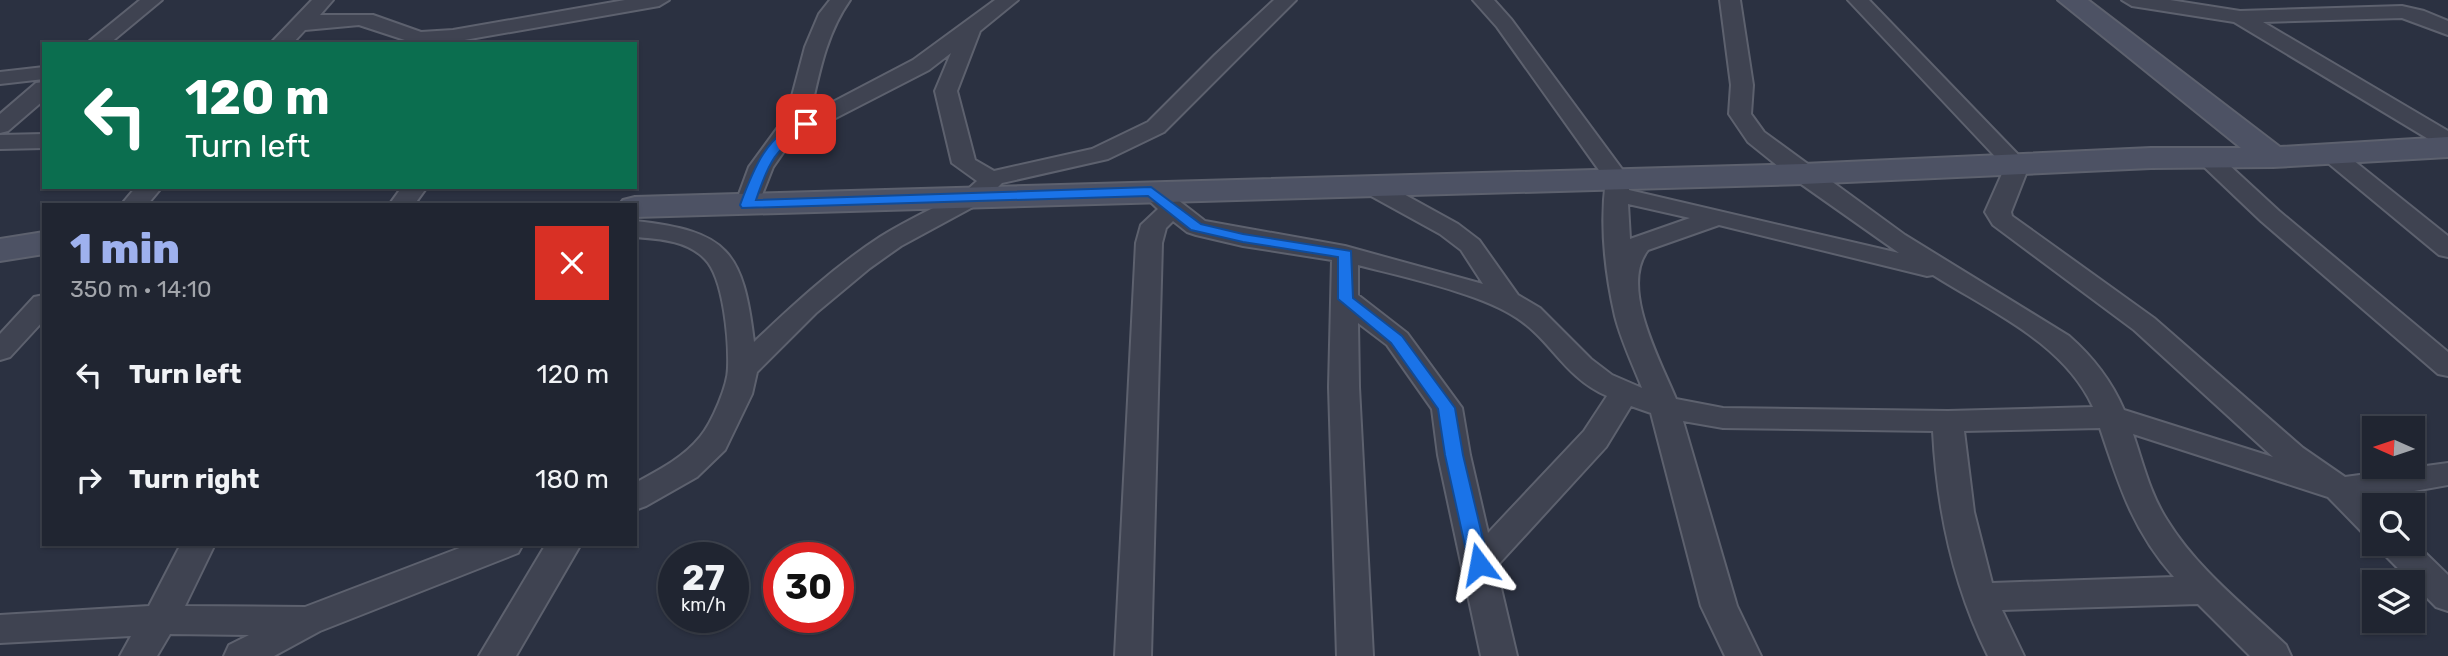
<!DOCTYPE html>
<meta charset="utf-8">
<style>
:root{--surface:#202531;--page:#282d39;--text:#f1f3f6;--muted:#a2a5ab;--line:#3d424d;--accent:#9eb1ee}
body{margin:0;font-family:Rubik,sans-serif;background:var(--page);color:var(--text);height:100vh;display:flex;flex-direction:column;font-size:26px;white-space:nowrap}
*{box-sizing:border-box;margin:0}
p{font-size:23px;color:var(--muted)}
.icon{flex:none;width:38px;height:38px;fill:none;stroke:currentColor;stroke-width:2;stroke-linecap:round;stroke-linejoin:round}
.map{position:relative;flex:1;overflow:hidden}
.drawer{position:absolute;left:42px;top:203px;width:595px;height:343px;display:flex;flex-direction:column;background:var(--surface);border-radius:0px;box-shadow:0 2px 5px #0004,0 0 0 2px var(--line)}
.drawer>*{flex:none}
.hud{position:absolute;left:42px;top:42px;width:595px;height:147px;border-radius:0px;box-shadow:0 2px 5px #0004,0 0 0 2px var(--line);background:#0b6e4f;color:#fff;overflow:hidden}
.needle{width:46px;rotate:273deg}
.buttons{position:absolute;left:2362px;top:416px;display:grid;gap:14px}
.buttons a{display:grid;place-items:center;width:63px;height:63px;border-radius:0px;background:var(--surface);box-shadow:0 2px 5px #0004,0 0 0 2px var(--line);font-size:35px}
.speed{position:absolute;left:658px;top:542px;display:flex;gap:14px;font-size:35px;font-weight:700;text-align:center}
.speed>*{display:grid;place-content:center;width:91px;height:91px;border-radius:50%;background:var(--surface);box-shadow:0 2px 5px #0004,0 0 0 2px var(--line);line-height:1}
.speed small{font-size:18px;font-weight:400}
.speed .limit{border:10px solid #d22;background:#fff;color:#111}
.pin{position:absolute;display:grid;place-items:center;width:60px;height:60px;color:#fff;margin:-30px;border-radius:14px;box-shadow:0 4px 10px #0006}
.me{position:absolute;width:77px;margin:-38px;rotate:347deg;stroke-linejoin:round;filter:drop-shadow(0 0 5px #0008)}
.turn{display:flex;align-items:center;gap:24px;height:147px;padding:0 28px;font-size:32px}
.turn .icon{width:91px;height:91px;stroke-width:2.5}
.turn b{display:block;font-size:49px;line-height:60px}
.round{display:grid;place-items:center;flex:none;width:74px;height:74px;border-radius:0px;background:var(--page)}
.overview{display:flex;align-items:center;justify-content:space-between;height:119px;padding:0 28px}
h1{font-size:42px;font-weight:800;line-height:52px;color:var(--accent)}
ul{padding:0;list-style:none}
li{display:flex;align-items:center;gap:21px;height:105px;padding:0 28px}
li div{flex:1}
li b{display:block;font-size:26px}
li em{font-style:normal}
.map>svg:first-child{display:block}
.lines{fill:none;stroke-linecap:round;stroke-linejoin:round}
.street-casing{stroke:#5d616e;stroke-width:4}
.secondary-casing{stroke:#5d616e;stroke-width:4}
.street{fill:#3f4351;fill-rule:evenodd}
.secondary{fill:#4d5264;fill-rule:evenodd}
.route{fill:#1a73e8;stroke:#114b97;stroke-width:2}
</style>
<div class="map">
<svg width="2448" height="656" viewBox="0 0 2448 656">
<rect width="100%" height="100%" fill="#2b3141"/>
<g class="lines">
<defs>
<path id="street" d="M140,0H162L109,44H86Z
M312,0H333L320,15H373L421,32L453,30L625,0H669L659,6L453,42L417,44L359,25L305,30L292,44H270Z
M830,0H850C826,34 819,74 810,114L913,60L995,0H1018L980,31L957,91L975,160L994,171L1092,149L1148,122L1215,55L1274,0H1296L1164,132L1108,159L1002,183L984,201L901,246L870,268L816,313L757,372L752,394L725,450L697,477L646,506L635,510V483C659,470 683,458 700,437C712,423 728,385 728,368C729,341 724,278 705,259C687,240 659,239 635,237V221C728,231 743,251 754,342C794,304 834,267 880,237C907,220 938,206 966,191L977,181L952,163L935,91L951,53L929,70L791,141L773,167L756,210L747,212L738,210L735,205L749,167L787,115L805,47L819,14Z
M1473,0H1494L1511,19L1630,180L1629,190L1899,253L1794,179L1748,142L1729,114L1731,85L1720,0H1740L1753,85L1751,114L1764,132L1905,235L2069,336C2093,357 2111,380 2124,410L2273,457L2134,330L1993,225L1985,212L2005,167L1848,0H1869L2029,166L2011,212L2012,216L2154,318L2303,448L2345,477L2448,463V485L2369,499L2377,506L2375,536L2363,533L2328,497L2133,434C2143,463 2150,494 2167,520C2197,569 2245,606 2286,645L2291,656H2250L2198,604L2002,610L2024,656H1988C1953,585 1937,510 1933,431L1723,428L1683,421L1737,606L1761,656H1725L1701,606L1651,413L1631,406L1606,447L1496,567L1517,656H1481L1438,455L1432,409L1387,345L1358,323L1359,387L1373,656H1337L1329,387L1332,260L1243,246L1196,235L1187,232L1173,221L1166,228L1162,243L1151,656H1115L1136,243L1141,225L1158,209L1139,191L1142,186L1151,184L1160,186L1205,221L1345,246L1483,284L1461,250L1440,234L1362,191L1359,186L1362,181L1371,179L1380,181L1458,224L1479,240L1518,295L1540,308L1591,359L1612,375L1642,388C1633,365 1621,340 1615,316C1605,272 1600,223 1606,180L1497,27ZM1628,204L1690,218L1630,239ZM1719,225L1927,276L1933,275C1990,311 2064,343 2093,407L1948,411L1723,408L1676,399C1661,362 1619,287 1648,250ZM1358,265C1403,277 1480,293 1517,318C1552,341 1564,377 1607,396L1584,431L1488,533L1470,455L1462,408L1407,333L1358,295ZM2100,428C2119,485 2133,531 2174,577L1992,583L1974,512L1964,431Z
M2122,0H2170L2240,11L2402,6L2424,11L2448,21V35L2402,18L2263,22L2448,131V148L2440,146L2234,22L2132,6Z
M44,67V79L0,84V72Z
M44,82V100L8,131L0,133V114L36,83Z
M44,134V148L0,149V135Z
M2330,146L2338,148L2448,236V257L2439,255L2322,158L2318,153L2322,148Z
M2208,151L2216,153L2279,211L2448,352V376L2438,374L2261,221L2200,163L2196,158L2200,153Z
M136,187H162L147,205H121Z
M402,187H427L414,205H389Z
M44,295V320L10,357L0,360V334L34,297Z
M2413,541L2448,575V611L2436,607L2383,553L2378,544H2413Z
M181,544H215L185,606L305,607L470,544H523L518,553L320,631L274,656H224L229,645L249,635L170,634L157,656H120L131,636L0,643V615L149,606Z
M546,544H581L516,656H479Z"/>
<path id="secondary" d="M2058,0H2088L2280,147L2448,137V157L2273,167L2151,168L1803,184L635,217V205H619L623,200L635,197L1803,164L2151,148H2241Z
M44,232V254L0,261V239Z"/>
</defs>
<use href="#street" class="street-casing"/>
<use href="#secondary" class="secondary-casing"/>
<use href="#street" class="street"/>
<use href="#secondary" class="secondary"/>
</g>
<path class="route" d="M806,120L810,122V127C776,146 768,164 756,200L1151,187L1201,224L1243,234L1351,251L1353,298L1402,336L1455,408L1463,455L1489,564L1486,569L1479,572L1472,569L1469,564L1445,455L1438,409L1391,343L1338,299V257L1243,242L1191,230L1148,196L742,208L740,205C753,170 767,132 806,120Z"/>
</svg>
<div class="buttons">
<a><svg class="needle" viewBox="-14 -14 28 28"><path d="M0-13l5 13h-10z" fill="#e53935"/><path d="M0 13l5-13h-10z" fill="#a2a5ab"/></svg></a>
<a><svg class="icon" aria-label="search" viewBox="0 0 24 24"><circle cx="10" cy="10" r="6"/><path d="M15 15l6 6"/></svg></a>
<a><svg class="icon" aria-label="layers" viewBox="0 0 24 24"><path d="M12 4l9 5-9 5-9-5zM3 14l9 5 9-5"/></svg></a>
</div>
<div class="speed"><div>27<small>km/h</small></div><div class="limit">30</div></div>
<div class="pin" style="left:806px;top:124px;background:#d93025"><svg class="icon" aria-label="arrive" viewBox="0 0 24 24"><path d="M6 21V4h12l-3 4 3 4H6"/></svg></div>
<svg class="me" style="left:1479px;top:564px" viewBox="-20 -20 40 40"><path d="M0-17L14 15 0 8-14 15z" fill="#1a73e8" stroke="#fff" stroke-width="4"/></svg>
<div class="hud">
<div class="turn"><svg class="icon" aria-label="left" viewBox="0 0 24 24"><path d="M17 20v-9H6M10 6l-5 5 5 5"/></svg><div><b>120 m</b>Turn left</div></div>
</div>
<section class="drawer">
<div class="overview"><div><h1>1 min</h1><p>350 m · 14:10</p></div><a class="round" style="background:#d93025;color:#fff"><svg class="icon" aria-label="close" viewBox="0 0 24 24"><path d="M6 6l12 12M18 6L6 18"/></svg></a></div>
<ul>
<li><svg class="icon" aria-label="left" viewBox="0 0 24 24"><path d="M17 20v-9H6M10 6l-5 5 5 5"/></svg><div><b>Turn left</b></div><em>120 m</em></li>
<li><svg class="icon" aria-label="right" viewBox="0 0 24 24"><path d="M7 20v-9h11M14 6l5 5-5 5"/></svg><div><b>Turn right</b></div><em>180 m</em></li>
</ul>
</section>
</div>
